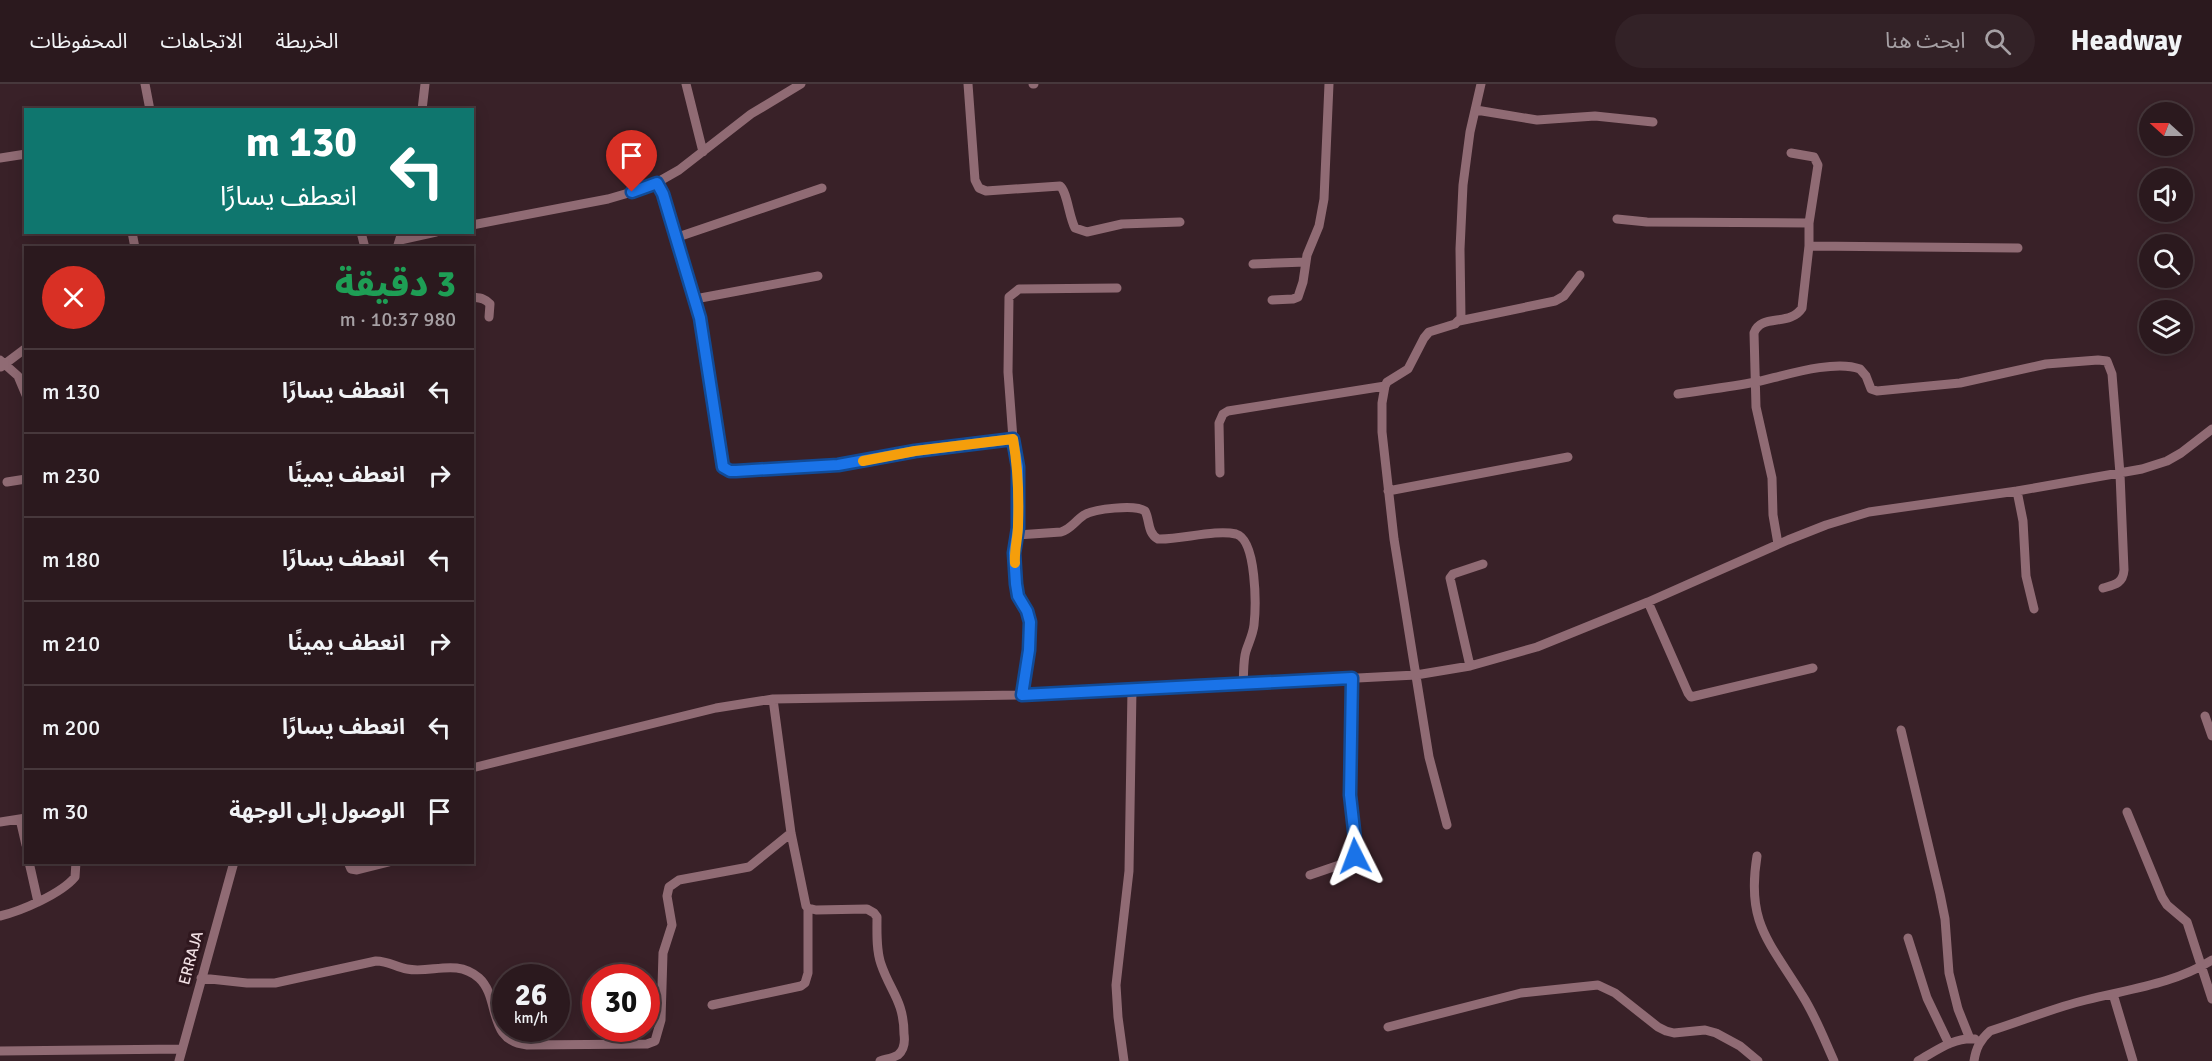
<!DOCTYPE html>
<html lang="ar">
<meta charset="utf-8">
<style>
:root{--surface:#2b191e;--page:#332227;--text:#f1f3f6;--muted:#a6a0a4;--line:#47383c}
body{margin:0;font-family:Signika,"Noto Sans Arabic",sans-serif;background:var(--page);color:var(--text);direction:rtl;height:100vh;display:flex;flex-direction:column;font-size:22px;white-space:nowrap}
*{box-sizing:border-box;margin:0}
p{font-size:20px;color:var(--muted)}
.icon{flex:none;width:33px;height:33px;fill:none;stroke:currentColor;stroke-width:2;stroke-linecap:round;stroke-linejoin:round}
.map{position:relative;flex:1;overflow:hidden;direction:ltr}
.drawer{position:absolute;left:24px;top:162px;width:450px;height:618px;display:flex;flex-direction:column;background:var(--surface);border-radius:0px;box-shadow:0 3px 15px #0003,0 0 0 2px var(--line);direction:rtl}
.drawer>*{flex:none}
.top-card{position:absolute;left:24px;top:24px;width:450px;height:126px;border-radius:0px;box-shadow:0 3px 15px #0003,0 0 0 2px var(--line);direction:rtl;background:#0f766e;color:#fff;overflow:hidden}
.needle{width:39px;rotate:291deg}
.controls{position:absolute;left:2139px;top:18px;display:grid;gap:12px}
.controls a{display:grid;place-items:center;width:54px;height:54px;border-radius:50%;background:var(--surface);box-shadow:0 3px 15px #0003,0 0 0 2px var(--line);font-size:30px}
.speed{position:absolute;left:492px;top:880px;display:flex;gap:12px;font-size:30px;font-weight:700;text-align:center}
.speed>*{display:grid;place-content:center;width:78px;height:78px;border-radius:50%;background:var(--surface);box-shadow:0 3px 15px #0003,0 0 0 2px var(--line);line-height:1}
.speed small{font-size:15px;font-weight:400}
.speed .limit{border:9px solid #d22;background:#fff;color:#111}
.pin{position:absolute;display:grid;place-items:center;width:51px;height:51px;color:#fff;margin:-62px -26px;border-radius:50% 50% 50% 0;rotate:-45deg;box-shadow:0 0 6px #0007}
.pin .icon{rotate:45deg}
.me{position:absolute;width:66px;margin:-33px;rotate:357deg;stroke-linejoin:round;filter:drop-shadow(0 0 4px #0008)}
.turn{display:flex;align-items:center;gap:21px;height:126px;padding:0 18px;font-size:27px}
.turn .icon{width:78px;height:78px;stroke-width:2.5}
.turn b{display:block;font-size:42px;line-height:51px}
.round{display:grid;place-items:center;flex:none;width:63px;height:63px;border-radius:32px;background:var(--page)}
.overview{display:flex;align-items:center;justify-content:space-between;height:102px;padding:0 18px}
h1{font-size:36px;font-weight:800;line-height:45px;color:#1e9e55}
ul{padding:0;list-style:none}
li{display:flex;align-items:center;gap:18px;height:84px;padding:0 18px;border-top:2px solid var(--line)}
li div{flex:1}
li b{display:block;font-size:22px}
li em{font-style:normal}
header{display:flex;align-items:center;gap:36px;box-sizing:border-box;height:84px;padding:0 30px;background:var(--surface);border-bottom:2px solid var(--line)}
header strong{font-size:28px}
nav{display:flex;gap:33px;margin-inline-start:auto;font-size:21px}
.search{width:420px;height:54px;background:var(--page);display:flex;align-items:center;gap:15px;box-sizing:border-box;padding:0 21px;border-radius:33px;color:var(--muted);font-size:22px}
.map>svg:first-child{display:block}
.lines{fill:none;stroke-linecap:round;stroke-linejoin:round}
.street{stroke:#906b74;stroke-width:9}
.route-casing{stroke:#114b97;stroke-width:15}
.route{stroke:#1a73e8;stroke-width:10}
.slow{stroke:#f59e0b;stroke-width:10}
.labels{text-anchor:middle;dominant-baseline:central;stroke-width:6;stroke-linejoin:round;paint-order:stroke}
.street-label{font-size:16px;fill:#f0dee2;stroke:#2f171e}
</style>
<header>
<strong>Headway</strong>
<div class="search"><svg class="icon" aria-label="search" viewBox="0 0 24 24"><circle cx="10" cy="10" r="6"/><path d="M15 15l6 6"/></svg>ابحث هنا</div>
<nav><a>الخريطة</a><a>الاتجاهات</a><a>المحفوظات</a></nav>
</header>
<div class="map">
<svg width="2212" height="977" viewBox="0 0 2212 977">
<rect width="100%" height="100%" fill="#392128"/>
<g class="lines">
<path class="street" d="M145,0L150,26
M686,0L703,68
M968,0L975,96L979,104L986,107L1060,102C1067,107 1069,133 1075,144L1087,148L1122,140L1180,138
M1033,0H1034
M422,26L425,0
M1476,26L1537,36L1595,32L1653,38
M1791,69L1814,73L1818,81L1809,139
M0,74L26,70
M657,99L691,200L700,234L708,278L720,375L726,386L838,381L915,367L1013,355
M1617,135L1647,138L1809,139V162
M472,141L608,115L649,103L679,86L751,30L801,0
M132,148L135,164
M361,148L365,164
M675,154L822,104
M400,156L436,148
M397,164L402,148
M1253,180L1306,178
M472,213C480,214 485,214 490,220L489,233
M695,215L818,192
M1272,216L1293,215L1298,213L1303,198L1307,171L1319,142L1324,115L1329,0
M1459,237L1555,217L1564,212L1580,191
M0,276L18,292L26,311
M1,283L26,264
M1678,310C1704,306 1730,303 1756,298C1783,292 1834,275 1860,285L1866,292L1871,305L1877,307L1960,299L2046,280L2098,276L2107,277L2112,290L2120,390L2124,486C2123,500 2114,501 2103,504
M1220,389L1219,339L1223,330L1228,327L1385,302
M7,398L26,395
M1388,407L1568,373
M2017,407L2023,437L2026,492L2034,525
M1017,451L1061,448C1071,445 1075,437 1084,431C1094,425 1135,420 1145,427C1150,436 1147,449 1158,455C1180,456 1215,445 1236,450C1257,456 1256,523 1254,541C1253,550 1249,558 1246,567C1243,577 1244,589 1243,599
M1778,460L1773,431L1772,394L1756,323L1754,249C1761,229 1790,243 1802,224L1809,162L2018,164
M1648,518L1688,609L1691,613L1813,584
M1470,582L1450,494L1453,490L1483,480
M1022,611L1029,566L1030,538L1027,527L1018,512L1016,500L1014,469L1018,444V383L1013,355L1008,288L1009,213L1019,205L1117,204
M773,615L791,749L806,822L808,824L816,826L867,825L874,829L877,833C877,848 876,866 881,880C890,907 904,917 904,950C905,957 904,966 898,971C893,974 886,975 880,977
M2205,632L2212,652
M1901,646L1940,810L1945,835L1949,889L1958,925L1970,955
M472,684L716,624L773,615L1022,611L1416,591L1470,582L1537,563L1648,518L1788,456L1826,441L1869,428L2017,407L2142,385L2167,377L2181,369L2212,345
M2127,728L2162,813L2167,821L2187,838L2212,915
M20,735L26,761
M0,738L26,734
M1447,741L1429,673L1394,455L1382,348V319L1385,302L1387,298L1408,285L1424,254L1429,248L1455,240L1461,234L1460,165L1463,101L1470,48L1481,0
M1757,772C1746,839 1769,857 1802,911C1815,931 1824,955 1834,977
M29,778L38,818
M348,778L351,785L357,786L389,778
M1310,791L1351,777L1356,764L1350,711L1352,594
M0,832C21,827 61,810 75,793L76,778
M1908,854L1927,914L1949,960
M201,894L247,899H275L376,877C388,877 396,883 407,885C431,890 456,874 479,894C501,914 486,957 527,961L647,960L655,957L661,936L663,869L672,841L667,812L669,803L679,796L749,783L791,749
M2113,910L2133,977
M712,921L801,902L805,899L808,889V824
M1388,943L1521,909L1598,901L1615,909L1658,943L1666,947L1674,949L1705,946L1716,949L1740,962L1758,977
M0,967L182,965
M179,977L234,778
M1124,977L1118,933L1116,901L1129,787L1132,605
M1918,977C1936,967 1954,953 1975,955
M1974,977C1976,964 1980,956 1990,947C2022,937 2053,924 2086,916C2129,905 2174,900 2212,876"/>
</g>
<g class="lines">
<defs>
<path id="route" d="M632,108L657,99L663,110L700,234L723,383L730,387H736L838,381L915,367L1013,355L1018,383V444L1014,469L1016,500L1018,512L1027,527L1030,538L1029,566L1022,611L1352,594L1350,711L1356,764L1355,772"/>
</defs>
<use href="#route" class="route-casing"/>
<use href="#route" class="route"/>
<path class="slow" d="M863,377L915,367L1013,355C1018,383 1019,412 1018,441C1018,454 1014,466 1015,479"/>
</g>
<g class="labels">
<g class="street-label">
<text transform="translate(191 874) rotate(-75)">ERRAJA</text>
</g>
</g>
</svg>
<div class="controls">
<a><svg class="needle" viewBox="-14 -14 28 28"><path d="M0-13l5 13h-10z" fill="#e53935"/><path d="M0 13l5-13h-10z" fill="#a6a0a4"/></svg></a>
<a><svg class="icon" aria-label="sound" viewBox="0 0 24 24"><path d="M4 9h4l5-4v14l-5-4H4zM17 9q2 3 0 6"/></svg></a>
<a><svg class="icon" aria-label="search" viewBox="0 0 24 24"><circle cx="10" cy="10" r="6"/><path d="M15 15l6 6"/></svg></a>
<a><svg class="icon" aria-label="layers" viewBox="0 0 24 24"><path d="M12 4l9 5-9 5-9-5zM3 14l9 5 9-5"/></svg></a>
</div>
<div class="speed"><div>26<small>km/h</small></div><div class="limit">30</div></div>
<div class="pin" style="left:632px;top:108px;background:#d93025"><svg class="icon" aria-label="arrive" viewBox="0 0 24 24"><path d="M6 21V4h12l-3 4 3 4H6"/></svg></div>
<svg class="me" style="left:1355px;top:772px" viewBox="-20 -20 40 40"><path d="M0-17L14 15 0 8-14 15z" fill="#1a73e8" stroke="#fff" stroke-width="4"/></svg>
<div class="top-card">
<div class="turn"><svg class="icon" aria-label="left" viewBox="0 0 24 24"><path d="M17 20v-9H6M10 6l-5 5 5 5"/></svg><div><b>130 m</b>انعطف يسارًا</div></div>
</div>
<section class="drawer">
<div class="overview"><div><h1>3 دقيقة</h1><p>980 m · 10:37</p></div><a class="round" style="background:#d93025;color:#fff"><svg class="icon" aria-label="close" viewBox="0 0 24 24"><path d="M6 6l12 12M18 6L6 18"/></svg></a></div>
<ul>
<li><svg class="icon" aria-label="left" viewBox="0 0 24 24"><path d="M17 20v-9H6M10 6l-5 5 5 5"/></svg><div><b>انعطف يسارًا</b></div><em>130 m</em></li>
<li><svg class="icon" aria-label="right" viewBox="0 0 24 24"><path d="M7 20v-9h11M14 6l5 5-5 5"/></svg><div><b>انعطف يمينًا</b></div><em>230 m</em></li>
<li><svg class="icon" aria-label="left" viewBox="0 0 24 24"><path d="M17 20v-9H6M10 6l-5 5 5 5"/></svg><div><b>انعطف يسارًا</b></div><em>180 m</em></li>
<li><svg class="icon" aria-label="right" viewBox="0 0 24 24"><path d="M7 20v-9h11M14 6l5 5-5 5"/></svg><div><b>انعطف يمينًا</b></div><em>210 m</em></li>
<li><svg class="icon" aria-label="left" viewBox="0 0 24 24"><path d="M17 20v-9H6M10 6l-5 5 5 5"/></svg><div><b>انعطف يسارًا</b></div><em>200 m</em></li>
<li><svg class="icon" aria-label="arrive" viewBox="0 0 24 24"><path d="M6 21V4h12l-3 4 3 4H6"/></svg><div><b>الوصول إلى الوجهة</b></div><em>30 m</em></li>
</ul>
</section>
</div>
